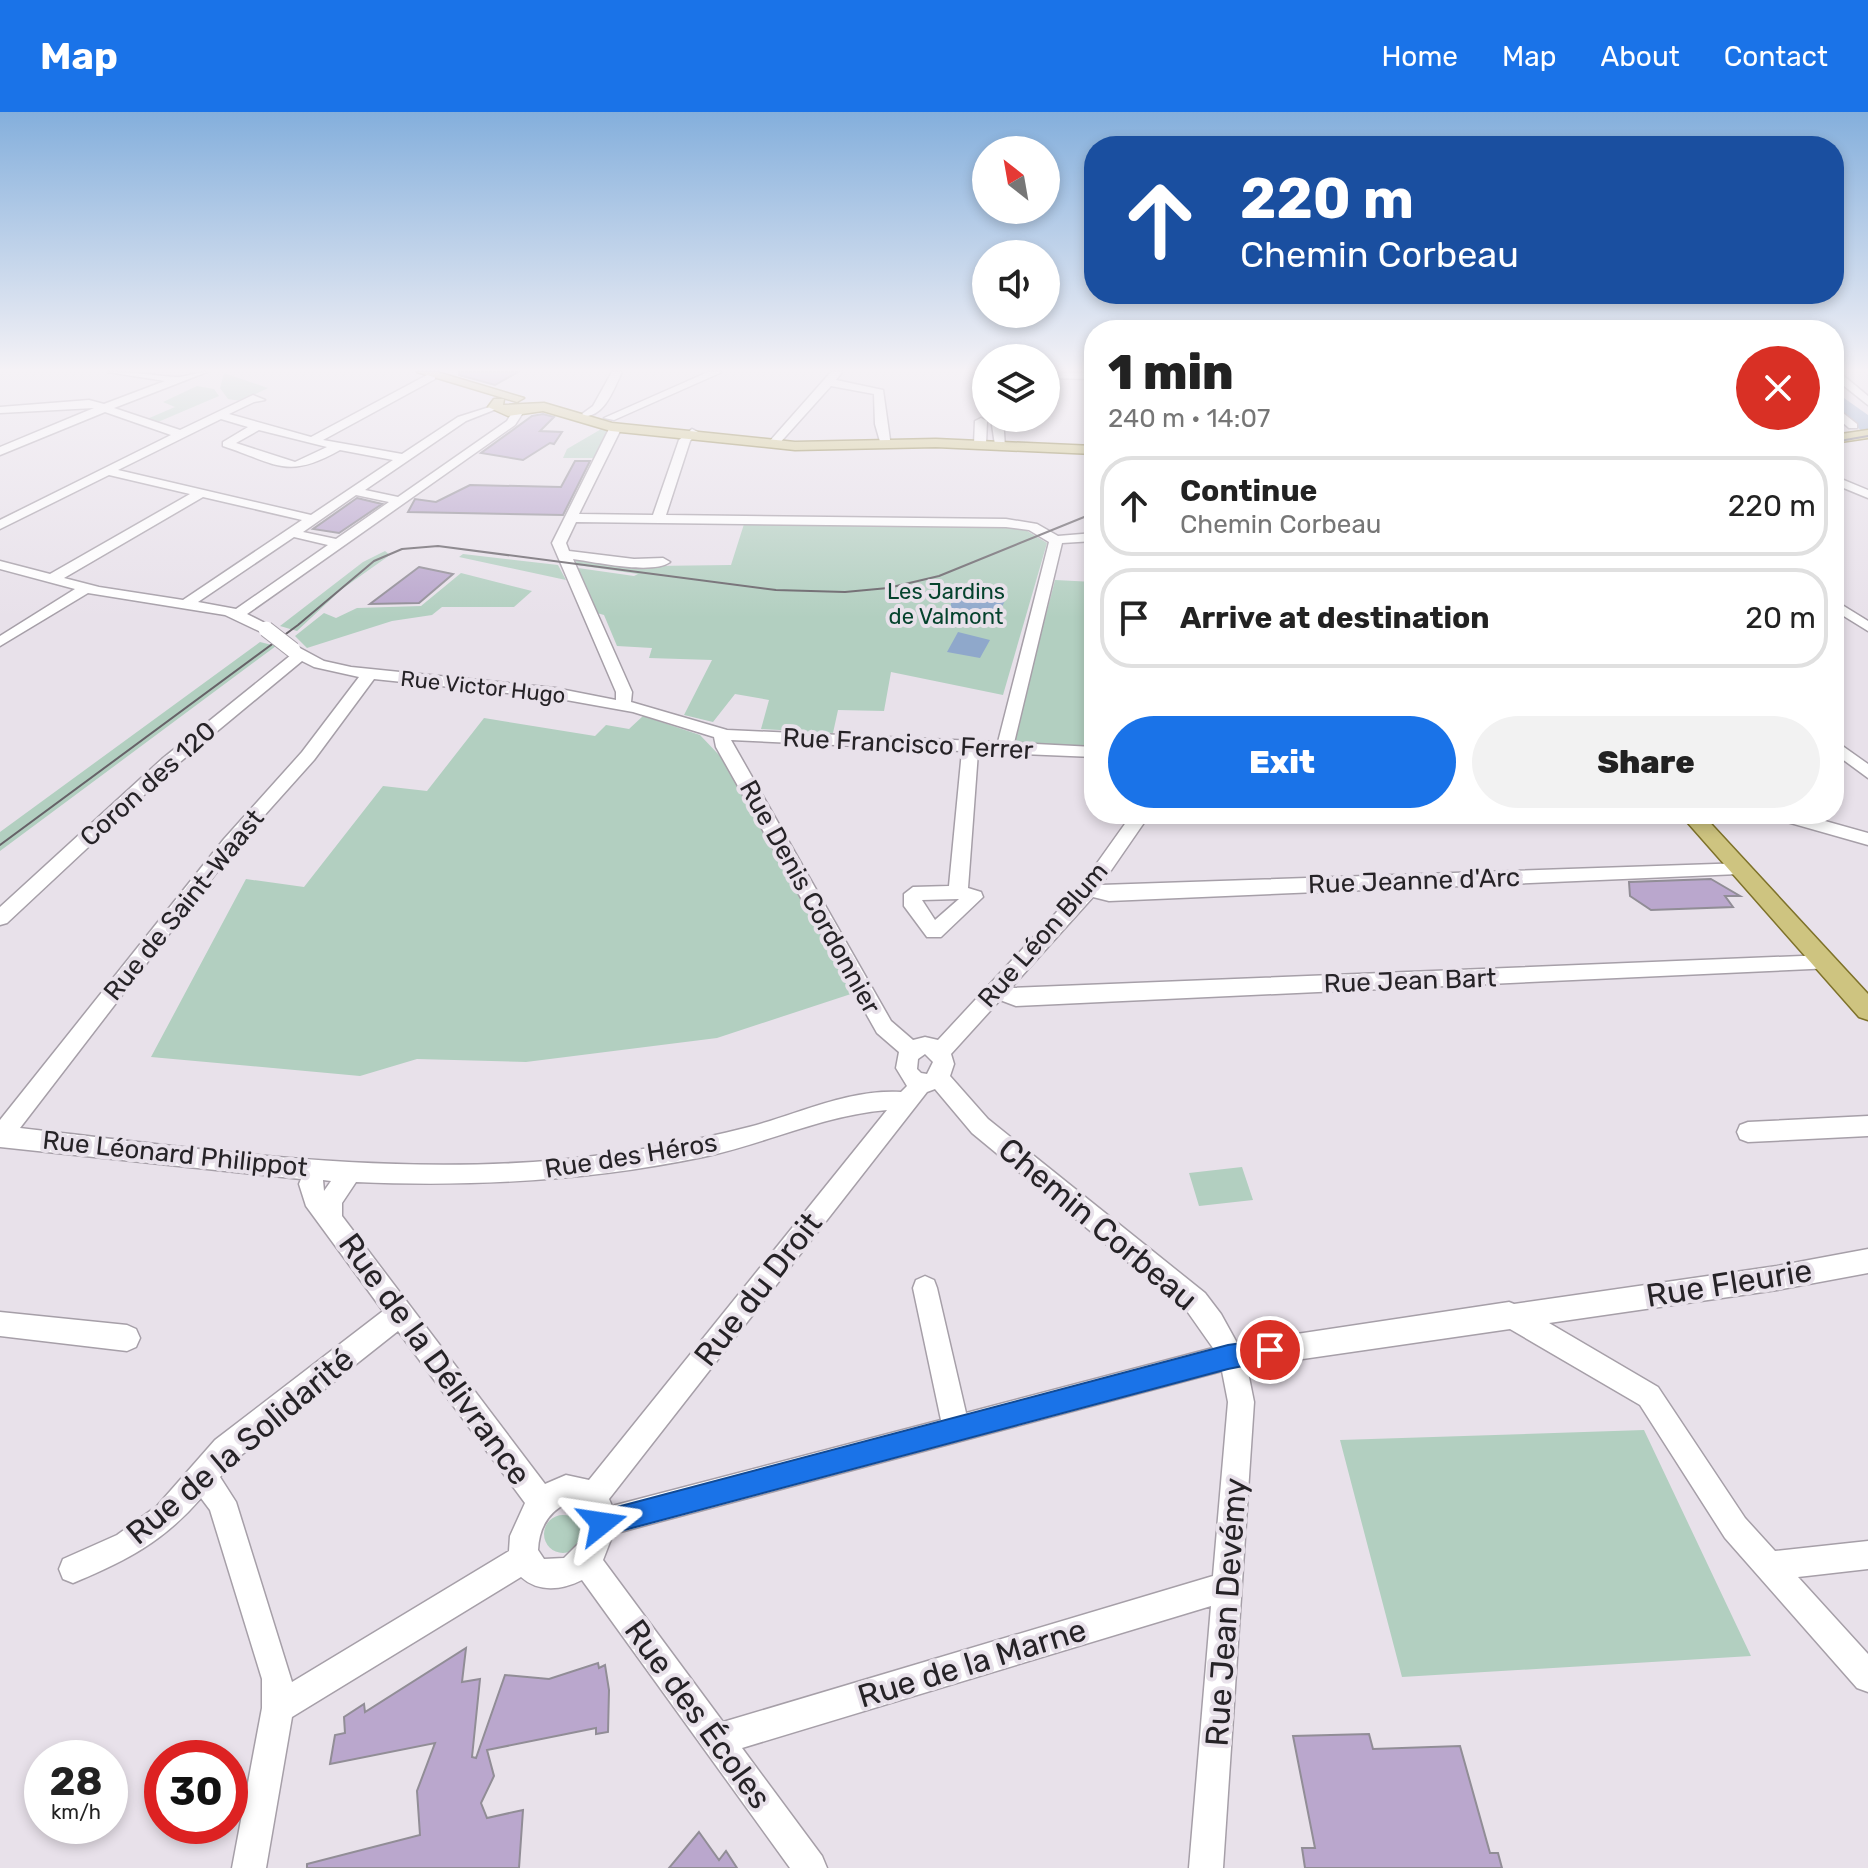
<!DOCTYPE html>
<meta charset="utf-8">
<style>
:root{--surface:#fff;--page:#f2f2f2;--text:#222;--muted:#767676;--line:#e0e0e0;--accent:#1a73e8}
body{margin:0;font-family:Rubik,sans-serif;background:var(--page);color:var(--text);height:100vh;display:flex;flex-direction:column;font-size:30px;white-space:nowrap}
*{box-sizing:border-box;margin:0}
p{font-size:26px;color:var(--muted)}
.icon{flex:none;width:44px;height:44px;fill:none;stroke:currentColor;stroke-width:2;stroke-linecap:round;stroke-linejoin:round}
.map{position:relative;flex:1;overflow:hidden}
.details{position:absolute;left:1084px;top:208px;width:760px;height:504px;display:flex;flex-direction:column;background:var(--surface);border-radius:32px;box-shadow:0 4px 12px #0003}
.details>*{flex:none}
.guide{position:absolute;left:1084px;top:24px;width:760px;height:168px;border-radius:32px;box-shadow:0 4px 12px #0003;background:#1a4fa0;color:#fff;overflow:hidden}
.needle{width:52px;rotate:329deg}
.buttons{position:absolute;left:972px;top:24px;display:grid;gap:16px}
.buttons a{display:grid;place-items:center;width:88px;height:88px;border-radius:50%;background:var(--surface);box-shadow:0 4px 12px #0003;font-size:40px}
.speed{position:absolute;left:24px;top:1628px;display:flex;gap:16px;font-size:40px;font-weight:700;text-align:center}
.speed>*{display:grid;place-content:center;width:104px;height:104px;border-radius:50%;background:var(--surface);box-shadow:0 4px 12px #0003;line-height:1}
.speed small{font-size:20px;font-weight:400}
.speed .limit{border:12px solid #d22;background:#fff;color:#111}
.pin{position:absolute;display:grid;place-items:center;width:68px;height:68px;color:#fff;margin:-34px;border:4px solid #fff;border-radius:50%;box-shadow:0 2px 8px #0007}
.me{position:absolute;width:88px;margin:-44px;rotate:75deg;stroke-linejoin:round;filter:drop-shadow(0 0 6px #0008)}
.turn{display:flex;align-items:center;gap:28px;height:168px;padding:0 24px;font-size:36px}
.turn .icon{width:104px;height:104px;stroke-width:2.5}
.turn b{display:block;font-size:56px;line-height:68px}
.round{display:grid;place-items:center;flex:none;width:84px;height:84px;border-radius:42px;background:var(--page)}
.head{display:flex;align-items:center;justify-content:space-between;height:136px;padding:0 24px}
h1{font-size:48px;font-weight:800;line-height:60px}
.cta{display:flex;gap:16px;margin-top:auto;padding:16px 24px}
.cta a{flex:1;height:92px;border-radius:48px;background:var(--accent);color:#fff;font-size:32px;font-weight:800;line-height:92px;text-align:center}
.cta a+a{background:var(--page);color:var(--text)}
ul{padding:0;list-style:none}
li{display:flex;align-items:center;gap:24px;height:100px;margin:0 16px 12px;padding:0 8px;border:4px solid var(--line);border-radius:32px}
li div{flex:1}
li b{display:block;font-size:30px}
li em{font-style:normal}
header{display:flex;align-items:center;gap:48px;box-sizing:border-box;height:112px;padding:0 40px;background:var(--accent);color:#fff}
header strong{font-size:38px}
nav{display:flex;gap:44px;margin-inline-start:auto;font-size:28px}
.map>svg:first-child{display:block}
.green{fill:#b2cfc0}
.water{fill:#8fa8cb}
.building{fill:#baa7cd;stroke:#918d96;stroke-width:2}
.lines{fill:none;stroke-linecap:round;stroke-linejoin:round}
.minor-casing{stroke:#a69fa8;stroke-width:3}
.major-casing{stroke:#7e722a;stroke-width:3}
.minor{fill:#fff;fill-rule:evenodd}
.major{fill:#cec480;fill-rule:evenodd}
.tram{stroke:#676268;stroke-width:2}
.minor-bridge-casing{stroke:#a69fa8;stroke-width:17;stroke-linecap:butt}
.minor-bridge{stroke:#fff;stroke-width:15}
.route{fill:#1a73e8;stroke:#114b97;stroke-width:2}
.labels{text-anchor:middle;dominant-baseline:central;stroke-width:8;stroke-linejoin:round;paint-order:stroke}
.far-park-label{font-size:22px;fill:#05432d;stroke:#e8e1ea}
.far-street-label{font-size:22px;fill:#262327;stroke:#e8e1ea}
.street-label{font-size:26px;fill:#262327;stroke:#e8e1ea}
.near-street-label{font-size:32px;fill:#262327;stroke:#e8e1ea}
</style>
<header>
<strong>Map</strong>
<nav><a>Home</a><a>Map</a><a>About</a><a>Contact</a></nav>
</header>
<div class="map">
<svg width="1868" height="1756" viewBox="0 0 1868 1756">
<rect width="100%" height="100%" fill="#e8e1ea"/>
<path class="green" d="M224,261L268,276L241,289L228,287L220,276Z
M197,274L214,277L219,284L158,310L147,307L175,295L163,290Z
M603,316L610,317L596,346H563L567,337Z
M744,412L1019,414L1047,431L1003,583L891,560L884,599L838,598L833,621L761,617L769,588L735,582L713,610L684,603L712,548L649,546L652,536L617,534L604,503L597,501L578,456L634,464L638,462L577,453L575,448L646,457L652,454L731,453Z
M385,439L390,443L342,477L297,519L280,514L363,450Z
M463,442L558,453L566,468L459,445Z
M461,461L532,479L514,495H442L432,503L392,509L307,536L295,524L324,501L336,506L357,496L421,494Z
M1055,468L1094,470V634L1013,631Z
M260,530L276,534L0,739V720Z
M643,604L700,623L720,644L854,881L717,926L526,950L417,947L360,964L151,945L246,767L304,775L383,674L427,679L484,606L595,624L606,613L629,617Z
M1242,1055L1253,1088L1199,1094L1189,1061Z
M1644,1318L1751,1544L1402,1565L1340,1328Z
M544 1422a19 19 0 1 1 38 0a19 19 0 1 1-38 0Z"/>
<path class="water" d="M1834,279L1868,303V325L1834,293Z
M1008,482L995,510L951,511V483Z
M958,520L990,528L980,546L947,540Z"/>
<path class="building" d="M459,260H518L495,273L459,263Z
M543,302L554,305L540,319L562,320L554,332L550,331L523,348L481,341L532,304Z
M575,349H590L563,403L408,400L415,387L436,390L470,373L561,375Z
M357,386L382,392L339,421L313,417Z
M419,455L453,462L419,491L370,492Z
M1711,767L1740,784H1725L1733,795L1651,798L1630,784L1629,770Z
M466,1536L462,1570L480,1567L472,1645L476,1646L505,1563L549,1567L598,1551L599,1556L605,1553L609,1578L608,1620L596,1622V1616L487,1638L494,1664L481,1691L487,1706L523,1698L519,1756H307V1752L420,1723L417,1679L435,1631L330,1652L335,1623L345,1621L344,1605L364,1592L365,1600Z
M1369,1622L1373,1637L1460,1634L1490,1741H1498L1502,1756H1305L1302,1736H1315L1293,1624Z
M699,1720L719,1748L726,1739L737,1756H669Z"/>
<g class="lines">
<defs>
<path id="minor" d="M108,260C131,260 153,263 175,265C184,266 196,260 207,260L114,296L180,318L253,283L265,288L254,290L229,302L311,325L427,263H435V267L323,328L402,342L458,305L499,292V296L466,309L365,378L398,385L507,309L514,297L524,299L515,313L247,502L271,514V520H261L225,503L88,481L0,534V524L75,477L0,457V449L50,462L190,382L109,363L0,417V408L171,323L105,300L0,343V335L94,296L0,301V295L89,288L104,292L165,269ZM221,307L248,315L223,330V334C277,352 287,368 340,338L393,348L311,403L118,358ZM259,318L327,335L295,350L236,331ZM356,383L389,390L336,427L303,420ZM203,385L302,408L183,488L99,475L64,466ZM294,425L328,433L236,497L198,490Z
M612,260H622C614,276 605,305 584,304L582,302L593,294Z
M708,260H722L614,308L604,306Z
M831,260H842L836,268L883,278L891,335L881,333L875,312L874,282L831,274L777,334H769V330Z
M1046,260L1094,261V267L1046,266Z
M1834,260H1839L1868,284V293L1834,266Z
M1046,270L1051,273L1054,289H1046Z
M1834,294L1857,312V316H1849L1834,303Z
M981,306L987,309L986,332L980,335L974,332L975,309Z
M991,306H1003L1005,335L995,333Z
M616,312L622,315L579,402L653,403L679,328L692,317L698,320L690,329L666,403L1006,407L1037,412L1058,424L1094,421V429L1062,431L1014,631L1094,635V645L978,640L968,776L981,780L983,785L941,825H927L904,794V782L913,775L949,774L962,639L731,628L891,909L913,928L925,925L938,928L1080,775L1132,702H1150L1101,773L1745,751L1748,756L1745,761L1739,762L1109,789L1093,785L1011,876L1826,843L1833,846L1836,851L1833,856L1016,894L1000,888L951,942L954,952L950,964L988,1007L1205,1181L1221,1202L1237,1231L1509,1190L1514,1192L1777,1154L1868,1137V1161L1777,1178L1549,1211L1658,1275L1745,1406L1775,1439L1868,1429V1457L1798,1465L1868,1542V1580L1857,1576L1725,1426L1640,1293L1510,1217L1247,1255L1254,1290L1223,1756H1189L1211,1494L742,1636L822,1744L827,1756H790L582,1468C562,1478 539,1481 521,1465L292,1605L266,1756H232L262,1596V1567L210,1398L201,1386C163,1430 126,1449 73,1471L63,1467L59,1457L63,1447L117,1423L157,1394L215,1328L383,1199L306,1094L299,1072L301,1067L0,1035V1008L224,727L302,640L359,565L314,555L302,549L174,655L7,811L0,813V795L162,647L291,543L286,538L288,535H298L324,549L351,555L555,576L616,588V580L552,431L610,315ZM576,410L1006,415L1029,418L1049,430L998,630L727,618L631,590L632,580L573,447C596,450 652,463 670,450L663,446L634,447L569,439L566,431ZM374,567L555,586L633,600L714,625L716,635L877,921L899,940L896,956L907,974L901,980C848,977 799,1002 749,1015C687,1031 621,1042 558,1048C378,1064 198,1037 20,1016L236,735L314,648ZM959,787L935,808L922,788ZM925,942L933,950L927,962L921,961L917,957L918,947ZM935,977L972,1021L1187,1199L1213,1236L966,1301L937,1176L934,1168L925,1164L916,1168L913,1176L941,1308L612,1394L609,1387L927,980ZM887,998L589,1368L566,1363L545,1372L342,1104V1091L356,1070C473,1075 588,1069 703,1045C765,1032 824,1003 887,998ZM323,1068L331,1069L324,1079ZM398,1219L525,1391L510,1424L509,1439L292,1570L236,1390L220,1365L235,1348ZM1222,1259L1228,1290L1213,1464L723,1610L603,1448L613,1422ZM567,1391L578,1393L585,1398L584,1426L564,1446L544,1447L538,1438C539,1417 547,1401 567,1391Z
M1834,364L1868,378V386L1834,372Z
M1834,488L1868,509V519L1834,498Z
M1834,628L1868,652V666L1834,641Z
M1770,702H1800L1868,721V733L1773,706Z
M1868,1004V1024L1748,1030L1740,1027L1737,1020L1740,1013L1748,1010Z
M0,1200L127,1213L136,1217L140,1226L136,1235L127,1239L0,1224Z"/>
<path id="major" d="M417,260H437L524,286L517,290Z
M494,287H504L503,293L544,291L612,311L795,330L936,327L1094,334V342L936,335L795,338L611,319L543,299L508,304L488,295Z
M1868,318V326L1834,331V323Z
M1680,702H1702L1868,882V908L1859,905Z"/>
</defs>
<use href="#minor" class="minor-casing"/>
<use href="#major" class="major-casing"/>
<use href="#minor" class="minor"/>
<use href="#major" class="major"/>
<path class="tram" d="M1834,330L1868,324
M0,733L298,513L374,449L402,437L438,434L776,478L845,480L888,476L939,464L1094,401"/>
<defs>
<path id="minor-bridge" d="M266,517L293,538"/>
</defs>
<use href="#minor-bridge" class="minor-bridge-casing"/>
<use href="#minor-bridge" class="minor-bridge"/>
</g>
<linearGradient id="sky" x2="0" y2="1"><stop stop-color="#84afdc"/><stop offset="0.51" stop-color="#f5f2f6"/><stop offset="1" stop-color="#f5f2f6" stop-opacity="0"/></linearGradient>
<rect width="1868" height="506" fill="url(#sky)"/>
<path class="route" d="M1270,1227L1278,1230L1281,1238L1278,1247L1228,1257L602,1424L593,1420L590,1411L593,1402L602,1399L1228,1233Z"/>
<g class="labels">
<g class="far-park-label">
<text x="946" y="479">Les Jardins<tspan x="946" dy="25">de Valmont</tspan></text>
</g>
<g class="far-street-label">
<text transform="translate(483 575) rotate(6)">Rue Victor Hugo</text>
</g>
<g class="street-label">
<text transform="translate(908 632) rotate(3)">Rue Francisco Ferrer</text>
<text transform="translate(148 672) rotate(-42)">Coron des 120</text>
<text transform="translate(1414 769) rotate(-2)">Rue Jeanne d'Arc</text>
<text transform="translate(810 785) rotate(61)">Rue Denis Cordonnier</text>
<text transform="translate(184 793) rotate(-51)">Rue de Saint-Waast</text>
<text transform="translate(1043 823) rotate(-49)">Rue Léon Blum</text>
<text transform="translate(1410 869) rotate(-2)">Rue Jean Bart</text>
<text transform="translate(175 1042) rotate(6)">Rue Léonard Philippot</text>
<text transform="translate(631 1044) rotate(-9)">Rue des Héros</text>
</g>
<g class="near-street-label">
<text transform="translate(1098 1112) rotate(40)">Chemin Corbeau</text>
<text transform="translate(1729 1171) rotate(-9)">Rue Fleurie</text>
<text transform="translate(758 1177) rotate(-52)">Rue du Droit</text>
<text transform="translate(435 1247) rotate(54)">Rue de la Délivrance</text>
<text transform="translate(240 1334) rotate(-40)">Rue de la Solidarité</text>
<text transform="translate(1226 1500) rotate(-86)">Rue Jean Devémy</text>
<text transform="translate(972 1551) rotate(-17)">Rue de la Marne</text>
<text transform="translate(698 1602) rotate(54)">Rue des Écoles</text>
</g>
</g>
</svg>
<div class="buttons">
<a><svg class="needle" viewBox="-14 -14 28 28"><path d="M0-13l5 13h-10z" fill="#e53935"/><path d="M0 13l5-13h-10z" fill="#767676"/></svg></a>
<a><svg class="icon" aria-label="sound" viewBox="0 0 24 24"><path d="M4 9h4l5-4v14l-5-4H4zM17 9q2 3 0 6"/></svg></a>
<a><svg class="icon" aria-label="layers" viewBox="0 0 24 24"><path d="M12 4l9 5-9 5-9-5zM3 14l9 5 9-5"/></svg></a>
</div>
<div class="speed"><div>28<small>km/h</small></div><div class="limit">30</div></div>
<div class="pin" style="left:1270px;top:1238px;background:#d93025"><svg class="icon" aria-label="arrive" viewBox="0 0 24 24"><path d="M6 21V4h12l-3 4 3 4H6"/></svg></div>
<svg class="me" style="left:602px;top:1411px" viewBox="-20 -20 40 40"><path d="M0-17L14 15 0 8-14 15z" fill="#1a73e8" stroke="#fff" stroke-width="4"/></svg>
<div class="guide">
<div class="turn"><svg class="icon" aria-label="ahead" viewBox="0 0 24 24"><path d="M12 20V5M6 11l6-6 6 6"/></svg><div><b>220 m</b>Chemin Corbeau</div></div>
</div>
<section class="details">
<div class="head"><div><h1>1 min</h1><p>240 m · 14:07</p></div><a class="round" style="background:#d93025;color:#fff"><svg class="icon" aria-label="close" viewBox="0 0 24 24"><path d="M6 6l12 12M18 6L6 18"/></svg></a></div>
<ul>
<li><svg class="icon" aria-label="ahead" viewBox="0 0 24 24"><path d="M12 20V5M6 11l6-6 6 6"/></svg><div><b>Continue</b><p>Chemin Corbeau</p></div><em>220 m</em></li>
<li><svg class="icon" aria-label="arrive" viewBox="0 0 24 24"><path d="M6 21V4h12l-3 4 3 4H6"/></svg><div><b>Arrive at destination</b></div><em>20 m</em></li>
</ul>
<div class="cta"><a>Exit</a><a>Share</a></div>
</section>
</div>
